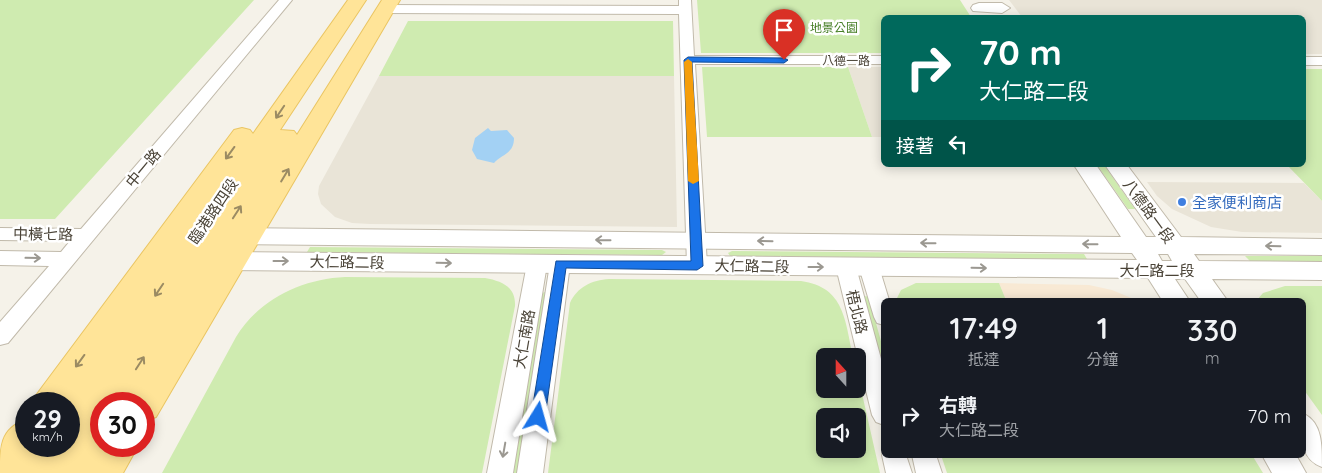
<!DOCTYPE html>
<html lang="zh-TW">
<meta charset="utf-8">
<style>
:root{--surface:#171b24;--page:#20242c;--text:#f1f3f6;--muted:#9ea1a6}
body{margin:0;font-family:Quicksand,"Noto Sans TC",sans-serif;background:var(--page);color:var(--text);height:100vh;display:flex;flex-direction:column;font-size:19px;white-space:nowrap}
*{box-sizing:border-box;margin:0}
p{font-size:16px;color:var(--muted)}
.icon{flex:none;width:28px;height:28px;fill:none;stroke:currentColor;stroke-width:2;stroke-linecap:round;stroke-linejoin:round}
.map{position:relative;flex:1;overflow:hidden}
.panel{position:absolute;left:881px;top:298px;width:425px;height:160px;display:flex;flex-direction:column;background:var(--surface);border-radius:8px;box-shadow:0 2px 12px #0003}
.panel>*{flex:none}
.hud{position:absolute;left:881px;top:15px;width:425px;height:152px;border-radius:8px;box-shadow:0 2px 12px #0003;background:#00695c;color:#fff;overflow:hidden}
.needle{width:32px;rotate:339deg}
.tools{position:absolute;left:816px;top:348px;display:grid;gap:10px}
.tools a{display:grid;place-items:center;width:50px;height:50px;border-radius:8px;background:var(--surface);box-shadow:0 2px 12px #0003;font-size:25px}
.speed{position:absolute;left:15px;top:392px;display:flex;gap:10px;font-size:25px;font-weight:700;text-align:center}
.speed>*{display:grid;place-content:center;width:65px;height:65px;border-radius:50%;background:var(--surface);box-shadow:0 2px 12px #0003;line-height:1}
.speed small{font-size:12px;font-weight:400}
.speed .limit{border:8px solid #d22;background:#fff;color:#111}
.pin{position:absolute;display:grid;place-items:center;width:42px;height:42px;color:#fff;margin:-51px -21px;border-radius:50% 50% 50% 0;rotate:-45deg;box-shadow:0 0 5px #0007}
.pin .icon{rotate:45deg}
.me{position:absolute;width:55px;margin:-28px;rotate:8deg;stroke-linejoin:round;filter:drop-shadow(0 0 4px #0008)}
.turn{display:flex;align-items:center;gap:18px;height:105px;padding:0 15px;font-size:22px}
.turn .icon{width:65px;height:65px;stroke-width:2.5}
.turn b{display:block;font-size:35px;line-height:42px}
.then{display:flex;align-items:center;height:48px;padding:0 15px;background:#0003;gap:10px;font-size:19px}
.eta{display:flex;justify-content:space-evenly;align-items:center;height:85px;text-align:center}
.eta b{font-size:30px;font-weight:600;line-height:35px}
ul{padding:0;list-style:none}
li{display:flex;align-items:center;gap:15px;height:65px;padding:0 15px}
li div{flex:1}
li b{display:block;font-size:19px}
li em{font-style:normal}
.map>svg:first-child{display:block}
.residential{fill:#e9e4d7}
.commercial{fill:#f8e9d4}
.green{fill:#cfebb0;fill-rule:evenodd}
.water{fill:#a3d1f4}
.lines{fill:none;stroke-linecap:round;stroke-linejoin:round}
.minor-casing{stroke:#c1baab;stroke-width:2}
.tertiary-casing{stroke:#c1baab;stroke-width:2}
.primary-casing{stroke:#eac562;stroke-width:2}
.minor{fill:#fff;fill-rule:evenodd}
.tertiary{fill:#fff;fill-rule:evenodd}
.primary{fill:#ffe498;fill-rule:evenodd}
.oneway{stroke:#9b8b63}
.oneway2{stroke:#9b9891}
.route{fill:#1a73e8;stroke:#114b97}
.slow{fill:#f59e0b}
.shop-dot{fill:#3f7fe0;stroke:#fff;stroke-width:2}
.labels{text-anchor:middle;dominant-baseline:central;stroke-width:5;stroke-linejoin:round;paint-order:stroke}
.far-park-label{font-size:12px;fill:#467f26;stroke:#fff}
.far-street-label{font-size:12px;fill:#4a4337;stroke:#fff}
.street-label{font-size:15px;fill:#4a4337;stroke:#fff}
.shop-label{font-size:15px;fill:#366cbe;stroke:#fff;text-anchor:start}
</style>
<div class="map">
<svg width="1322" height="473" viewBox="0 0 1322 473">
<rect width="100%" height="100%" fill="#f5f2e9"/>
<path class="residential" d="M1009,0H1322V54H1304V18L1022,17Z
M848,67H884V137H872Z
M379,76H674L677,227L370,224L352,223L335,217L321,204L318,194L319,186Z
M1147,182L1304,183L1322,201V233L1242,232L1211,227L1172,209L1157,196Z"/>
<path class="commercial" d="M999,283L1089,285L1112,290L1136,300H1006Z"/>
<path class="green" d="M0,0H254L55,219H0Z
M697,0H960L971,17L884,18V53H701Z
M408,21H673L674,76H379Z
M702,67H848L872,137H707Z
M1304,69H1322V201L1287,165H1304Z
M1097,165H1104L1135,209H1128Z
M310,247L662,250L666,252L662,255L307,252Z
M732,251L1084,254L1087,259L730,256L728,253Z
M1245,256H1322V262L1250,261Z
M345,277L485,278C502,281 516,287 515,306L482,473H162L236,337C259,299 302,279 345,277Z
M609,279L801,281C845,287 845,321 853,356H825V389H858V376L880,473H548L570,303C577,287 592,280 609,279ZM825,416H858V449H825Z
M916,283H999L1006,300H896L901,290Z
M1285,286H1322V415L1304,390V300H1257L1263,293Z
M545,292L518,473H512L542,293Z
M866,296L869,298L884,352V374L864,297Z
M941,455H1252L1263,473H947Z"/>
<path class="water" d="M488,128L491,131L507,130L514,138C514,154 502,154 494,163L477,159L472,150L475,138Z"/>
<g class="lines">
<defs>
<path id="minor" d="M279,0H292L8,343L0,345V322L49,266L0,265V251L61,252L70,241L0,240V228L81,229Z
M679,0H691L694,56H884V64H695L707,265L704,270L697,272L690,270L687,265L679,14L386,13L380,9L386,5L679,6Z
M1304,57H1322V65H1304Z
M537,257L544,259L547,264L513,473H487L527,264L530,259Z
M560,257L567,259L570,264L543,473H517L550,264L553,259Z
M846,260L853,262L856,267L884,370V425L876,422L872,415L836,267L839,262Z
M869,260L876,262L879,267L889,300H884V325L877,323L874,317L859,267L862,262Z
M884,450V455H906L912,473H886L882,455Z
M912,455H936L942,473H916Z"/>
<path id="tertiary" d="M979,3H1002L1010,8L1002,13L973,11L971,8L973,5Z
M1074,165H1096L1146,237H1156L1105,165H1127L1181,237L1322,239V255L1194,254L1199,261L1322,262V280L1212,279L1227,300H1200L1185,279H1175L1189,300H1162L1148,278L216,270L207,267L204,261L207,255L216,252L1137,260L1132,253L229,244L221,242L217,236L221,230L229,228L1121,237ZM1158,254H1168L1172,261H1162Z
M1304,414C1322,423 1322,444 1322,467C1298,458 1303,436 1304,414Z
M1262,455H1296L1306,473H1272Z"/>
<path id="primary" d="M348,0H366L280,130L294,131L297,135L382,0H400L156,417L144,421V404H101V446H138L123,473H0C0,448 0,428 26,420V446H69L73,436L69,437V404H32L37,394L234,130L242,128L250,130L253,134Z"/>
</defs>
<use href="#minor" class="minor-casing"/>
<use href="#tertiary" class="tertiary-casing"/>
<use href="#primary" class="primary-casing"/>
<use href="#minor" class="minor"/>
<use href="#tertiary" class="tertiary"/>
<use href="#primary" class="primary"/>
</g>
<defs><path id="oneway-shaft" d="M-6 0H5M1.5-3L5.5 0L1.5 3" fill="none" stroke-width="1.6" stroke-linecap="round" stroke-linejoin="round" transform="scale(1.25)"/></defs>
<g class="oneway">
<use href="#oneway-shaft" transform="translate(280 112) rotate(124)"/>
<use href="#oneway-shaft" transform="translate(230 153) rotate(126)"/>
<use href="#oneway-shaft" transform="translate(285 175) rotate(-59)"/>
<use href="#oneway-shaft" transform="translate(237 212) rotate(-57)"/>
<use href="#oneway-shaft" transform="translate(159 290) rotate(124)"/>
<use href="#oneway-shaft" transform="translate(80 361) rotate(126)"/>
<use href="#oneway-shaft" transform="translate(140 363) rotate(-57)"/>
</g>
<g class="oneway2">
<use href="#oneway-shaft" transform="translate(603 240) rotate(-179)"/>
<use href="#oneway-shaft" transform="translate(765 241) rotate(-179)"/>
<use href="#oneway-shaft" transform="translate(928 243) rotate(-179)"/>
<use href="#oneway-shaft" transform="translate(1090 244) rotate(-179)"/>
<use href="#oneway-shaft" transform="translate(1273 246) rotate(-179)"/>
<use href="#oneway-shaft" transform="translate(33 258) rotate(1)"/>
<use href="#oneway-shaft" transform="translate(281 261)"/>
<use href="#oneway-shaft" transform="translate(444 263) rotate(1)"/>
<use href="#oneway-shaft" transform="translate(816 267)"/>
<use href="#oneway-shaft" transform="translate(979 268) rotate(1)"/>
<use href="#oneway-shaft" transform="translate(504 450) rotate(100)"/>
</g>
<path class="route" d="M688,57L784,58L788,60L784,63L692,62L703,266L697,270L566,268L545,417L543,422L538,424L533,422L531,417L556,261H691L684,60Z"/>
<path class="slow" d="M688,59L692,62L699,181L693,184L688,181L684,62Z"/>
<circle class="shop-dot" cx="1182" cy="202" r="5"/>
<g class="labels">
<g class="far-park-label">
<text x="834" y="27">地景公園</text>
</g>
<g class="far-street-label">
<text x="846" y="60">八德一路</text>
</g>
<g class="street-label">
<text transform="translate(143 168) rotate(-50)">中一路</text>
<text transform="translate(213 211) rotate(-56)">臨港路四段</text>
<text transform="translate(1149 211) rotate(54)">八德路一段</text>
<text transform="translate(43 234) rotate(1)">中橫七路</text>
<text transform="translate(347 262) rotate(1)">大仁路二段</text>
<text transform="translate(752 266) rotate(1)">大仁路二段</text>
<text x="1157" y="270">大仁路二段</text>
<text transform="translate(857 312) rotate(76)">梧北路</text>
<text transform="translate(524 339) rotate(-80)">大仁南路</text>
</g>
<g class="shop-label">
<text x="1192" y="202">全家便利商店</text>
</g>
</g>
</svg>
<div class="tools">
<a><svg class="needle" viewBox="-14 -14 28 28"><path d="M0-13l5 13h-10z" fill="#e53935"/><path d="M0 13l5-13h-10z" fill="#9ea1a6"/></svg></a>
<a><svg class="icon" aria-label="sound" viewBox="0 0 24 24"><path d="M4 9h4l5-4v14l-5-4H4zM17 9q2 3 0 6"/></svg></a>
</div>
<div class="speed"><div>29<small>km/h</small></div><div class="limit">30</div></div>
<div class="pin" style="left:784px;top:60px;background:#d93025"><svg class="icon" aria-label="arrive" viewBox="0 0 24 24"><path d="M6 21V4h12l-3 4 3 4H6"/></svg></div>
<svg class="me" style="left:538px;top:417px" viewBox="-20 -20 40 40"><path d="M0-17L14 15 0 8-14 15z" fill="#1a73e8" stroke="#fff" stroke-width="4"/></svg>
<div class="hud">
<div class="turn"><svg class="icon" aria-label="right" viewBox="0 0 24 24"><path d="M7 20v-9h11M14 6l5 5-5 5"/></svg><div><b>70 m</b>大仁路二段</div></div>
<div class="then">接著<svg class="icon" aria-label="left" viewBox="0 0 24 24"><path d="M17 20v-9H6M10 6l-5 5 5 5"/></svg></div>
</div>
<section class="panel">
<div class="eta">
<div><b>17:49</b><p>抵達</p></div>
<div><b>1</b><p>分鐘</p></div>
<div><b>330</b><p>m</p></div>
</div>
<ul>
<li><svg class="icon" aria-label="right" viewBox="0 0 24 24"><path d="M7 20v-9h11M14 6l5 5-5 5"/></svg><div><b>右轉</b><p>大仁路二段</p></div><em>70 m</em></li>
</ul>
</section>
</div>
